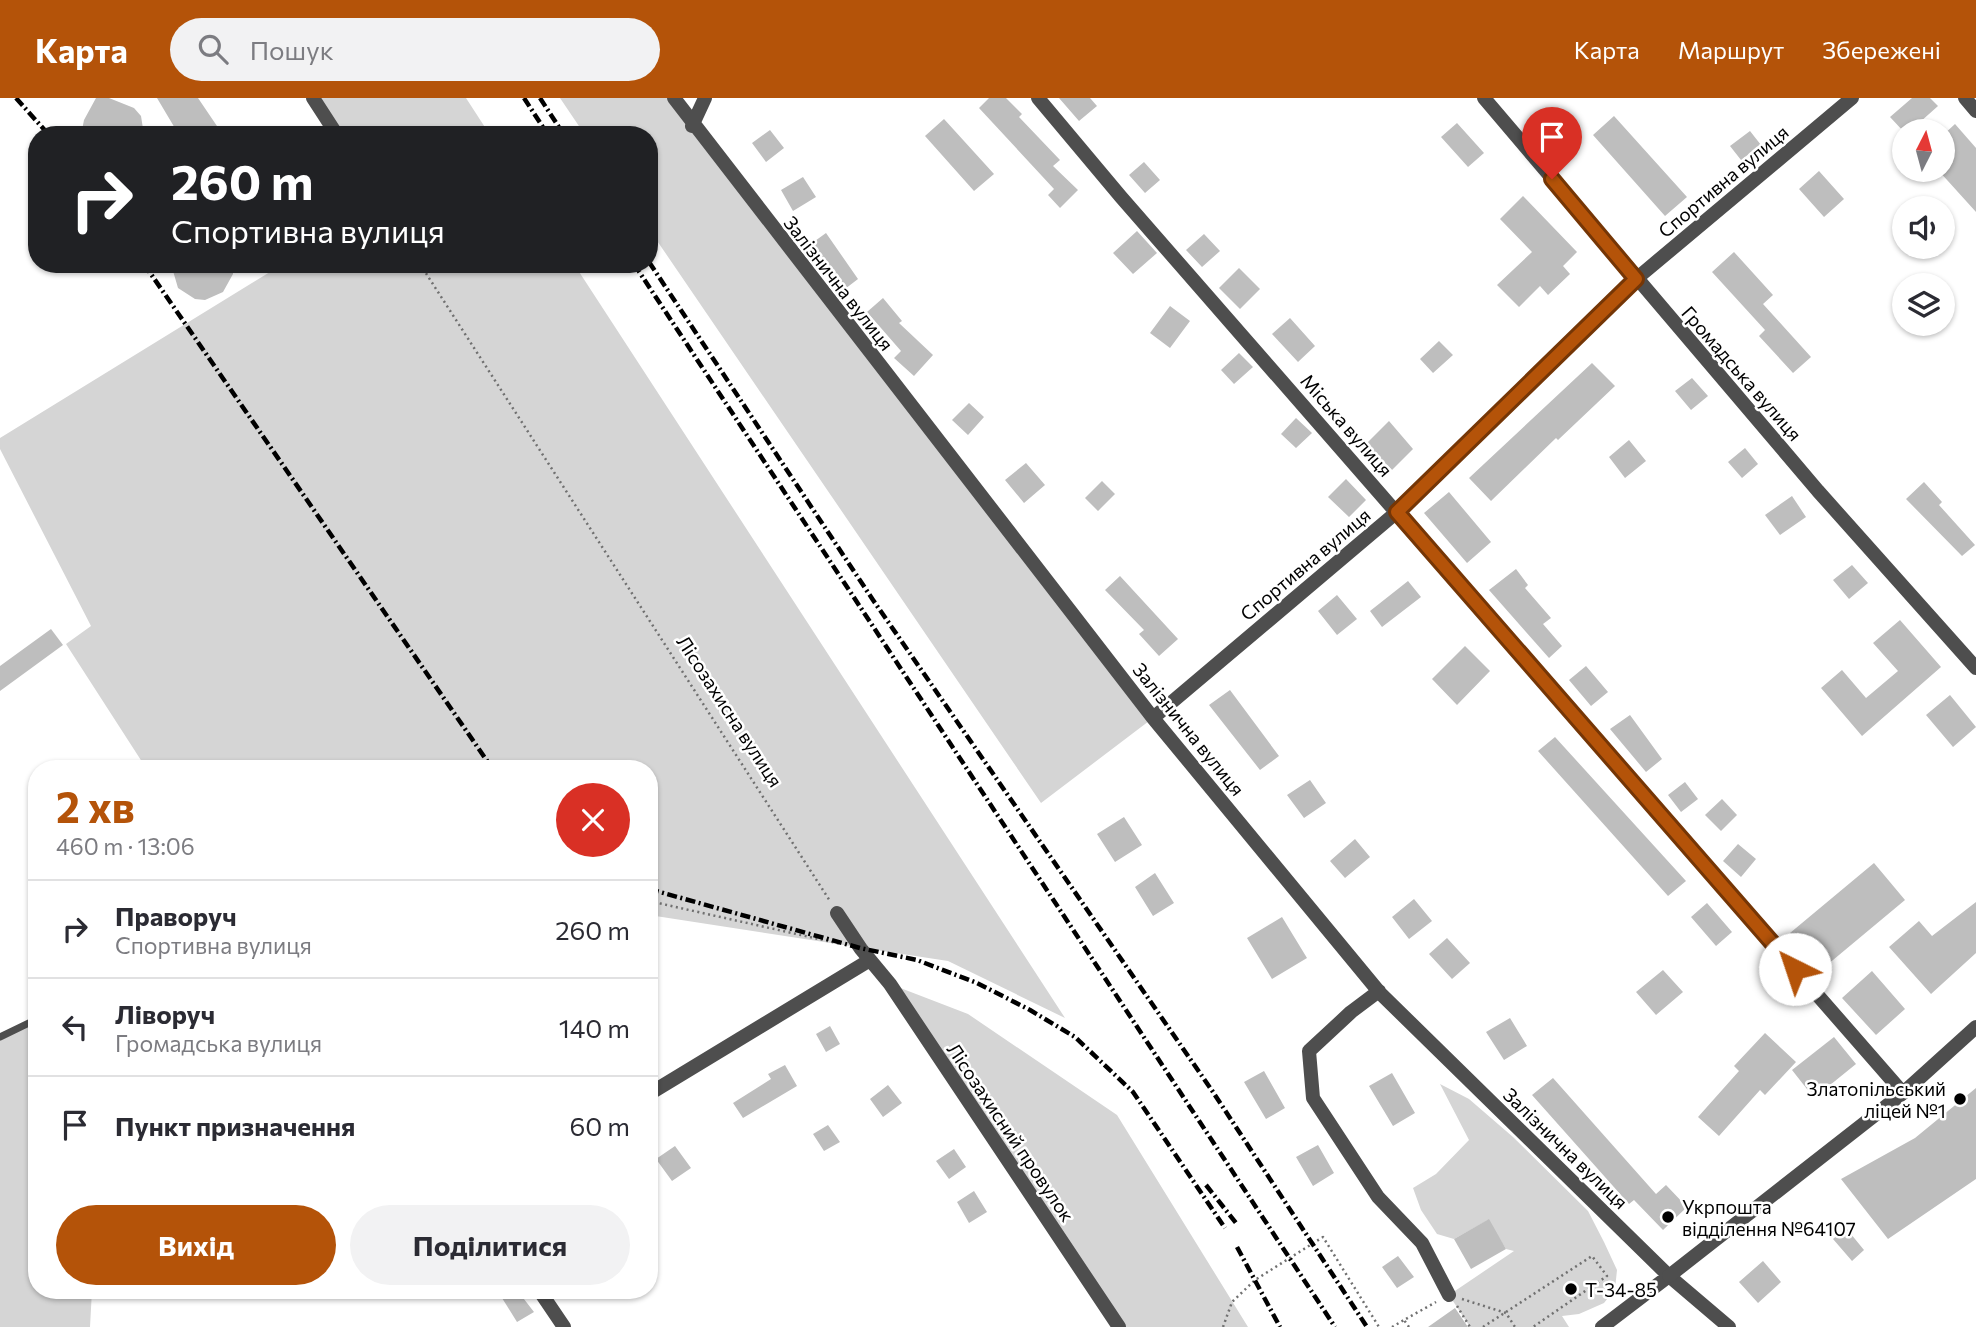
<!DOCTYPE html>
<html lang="uk">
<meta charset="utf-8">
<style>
:root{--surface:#fff;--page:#f2f2f3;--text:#2b2b33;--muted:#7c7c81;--line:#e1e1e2;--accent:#b45309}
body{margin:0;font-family:Commissioner,sans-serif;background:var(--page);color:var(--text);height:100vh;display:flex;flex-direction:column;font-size:26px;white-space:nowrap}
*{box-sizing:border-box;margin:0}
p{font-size:23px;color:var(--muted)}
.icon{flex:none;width:38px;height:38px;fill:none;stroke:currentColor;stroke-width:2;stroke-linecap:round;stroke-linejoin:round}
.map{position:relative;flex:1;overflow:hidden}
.details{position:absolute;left:28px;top:662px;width:630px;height:539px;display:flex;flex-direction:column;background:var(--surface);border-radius:28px;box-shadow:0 2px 5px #0004}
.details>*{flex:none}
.banner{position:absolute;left:28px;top:28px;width:630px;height:147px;border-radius:28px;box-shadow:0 2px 5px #0004;background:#202124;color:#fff;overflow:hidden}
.needle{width:46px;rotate:6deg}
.tools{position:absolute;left:1892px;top:21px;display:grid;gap:14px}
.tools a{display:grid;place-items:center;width:63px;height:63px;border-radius:50%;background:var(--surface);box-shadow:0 2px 5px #0004;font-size:35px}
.pin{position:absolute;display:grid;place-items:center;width:60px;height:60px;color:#fff;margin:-72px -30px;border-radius:50% 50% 50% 0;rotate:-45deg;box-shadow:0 0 7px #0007}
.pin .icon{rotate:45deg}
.me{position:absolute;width:77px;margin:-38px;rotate:319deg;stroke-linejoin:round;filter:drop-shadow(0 0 5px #0008)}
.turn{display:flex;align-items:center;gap:24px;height:147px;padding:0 28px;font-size:32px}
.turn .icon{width:91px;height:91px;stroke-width:2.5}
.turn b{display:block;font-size:49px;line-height:60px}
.round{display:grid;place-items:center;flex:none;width:74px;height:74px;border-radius:37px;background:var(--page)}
.summary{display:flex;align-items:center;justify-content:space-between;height:119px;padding:0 28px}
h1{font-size:42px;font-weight:700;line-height:52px;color:var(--accent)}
.action{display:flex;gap:14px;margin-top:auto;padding:14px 28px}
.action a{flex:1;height:80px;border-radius:42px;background:var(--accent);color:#fff;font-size:28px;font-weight:700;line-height:80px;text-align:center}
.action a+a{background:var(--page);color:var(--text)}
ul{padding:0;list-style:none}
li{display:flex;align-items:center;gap:21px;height:98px;padding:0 28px;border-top:2px solid var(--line)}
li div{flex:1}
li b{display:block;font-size:26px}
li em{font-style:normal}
header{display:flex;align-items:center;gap:42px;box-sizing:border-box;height:98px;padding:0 35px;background:var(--accent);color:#fff}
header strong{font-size:33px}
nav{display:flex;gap:38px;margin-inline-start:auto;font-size:24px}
.search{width:490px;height:63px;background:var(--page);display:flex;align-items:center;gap:18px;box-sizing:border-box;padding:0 24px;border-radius:38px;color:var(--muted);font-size:26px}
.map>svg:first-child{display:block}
.green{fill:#d5d5d5}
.building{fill:#bebebe}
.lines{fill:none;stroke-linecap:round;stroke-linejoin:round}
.path{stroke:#707070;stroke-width:2.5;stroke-dasharray:2 3.5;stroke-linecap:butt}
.service{stroke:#4e4e4e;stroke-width:7}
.minor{stroke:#4e4e4e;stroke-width:14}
.tertiary{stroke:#4e4e4e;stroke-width:14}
.rail{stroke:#000;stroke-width:4.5;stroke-dasharray:10 3.5 2 3.5;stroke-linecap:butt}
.route-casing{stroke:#753606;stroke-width:18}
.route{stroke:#b45309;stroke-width:12}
.poi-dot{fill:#000;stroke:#fff;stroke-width:2.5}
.labels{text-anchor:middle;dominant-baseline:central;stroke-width:5;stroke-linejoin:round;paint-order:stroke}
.street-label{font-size:19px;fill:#000;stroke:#fff}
.poi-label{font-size:19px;fill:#000;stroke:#fff;text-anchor:start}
</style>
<header>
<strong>Карта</strong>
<div class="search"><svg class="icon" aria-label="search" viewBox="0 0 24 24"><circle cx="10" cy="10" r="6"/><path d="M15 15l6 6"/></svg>Пошук</div>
<nav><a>Карта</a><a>Маршрут</a><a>Збережені</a></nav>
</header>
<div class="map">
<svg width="1976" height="1229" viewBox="0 0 1976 1229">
<rect width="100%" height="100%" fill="#fff"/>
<path class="green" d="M313,0H466L490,37H337Z
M560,0H674L1153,620L1041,705L649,131V37H585Z
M283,166H574L1065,920L948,863L649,817V670H146L66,546L91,528L0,351V340Z
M890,886L968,916L1117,1017L1248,1229H1119Z
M37,921V1192H92L90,1229H0V939Z
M1440,986L1469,1001L1513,1039L1588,1113L1604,1144L1617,1172L1615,1191L1604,1205L1579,1216L1562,1218L1569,1229H1470L1449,1197L1514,1153L1506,1151L1488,1122L1454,1141L1437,1136L1421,1112L1413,1090L1436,1076L1469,1042Z"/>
<path class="building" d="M96,0H109L134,10L141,18L144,37H81L84,22Z
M157,0H198L219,31L210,37H179Z
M989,0H1006L1022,16L1019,19L1060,62L1053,68L1078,92L1060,110L1048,97L1054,91L979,10Z
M1059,0H1090L1097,8L1079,23Z
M1912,0H1930L1938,8L1910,33L1904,34L1890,19Z
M1614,18L1687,99L1665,118L1593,37Z
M944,21L994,76L974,93L925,38Z
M1457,25L1484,55L1468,69L1441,39Z
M1955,26L1976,50V114L1938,72H1942V38Z
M770,32L784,50L766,64L752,45Z
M1750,33L1761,47L1741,62L1730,48Z
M1144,64L1160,82L1145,95L1129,77Z
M1819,73L1844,101L1824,119L1799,91Z
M803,79L816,99L793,113L781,92Z
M1523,98L1577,154L1563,168L1570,176L1548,197L1540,188L1519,209L1497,187L1532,154L1500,121Z
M1137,133L1157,155L1133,176L1113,155Z
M826,135L858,181L841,194L808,148Z
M1204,136L1220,153L1202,169L1186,152Z
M1734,154L1773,197L1763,206L1811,259L1793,275L1759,238L1765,232L1712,174Z
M171,166H233V176L223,194L205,202L195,201L178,190Z
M1239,170L1260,191L1240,211L1219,190Z
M883,200L902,223L899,225L933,257L914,278L894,260L901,253L867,214Z
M1170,208L1190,223L1170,250L1150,235Z
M1290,220L1315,248L1298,264L1272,236Z
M1439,243L1453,257L1433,275L1420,261Z
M1239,255L1253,269L1234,286L1221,272Z
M1592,265L1615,288L1558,342L1556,340L1491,403L1469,380Z
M1692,280L1708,298L1691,312L1675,293Z
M969,305L984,319L968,337L952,322Z
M1296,320L1312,335L1296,350L1281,336Z
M1389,323L1413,351L1392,372L1366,346Z
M1629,342L1646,363L1625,380L1609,359Z
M1745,350L1758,366L1742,380L1728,364Z
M1026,365L1045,387L1024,405L1005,382Z
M1346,381L1366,402L1349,419L1328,399Z
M1102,383L1115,396L1098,413L1085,400Z
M1924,384L1942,404L1939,407L1975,447L1962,458L1906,401Z
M1449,394L1491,444L1467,465L1424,415Z
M1792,398L1806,419L1780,437L1765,417Z
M1852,467L1868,485L1849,501L1833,482Z
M1516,471L1528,487L1525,490L1551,520L1543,526L1562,548L1549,560L1489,492Z
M1120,478L1178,541L1159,558L1139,536L1144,532L1105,492Z
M1408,483L1421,499L1382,529L1370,513Z
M1337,497L1357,521L1337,537L1318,513Z
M1900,522L1941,569L1862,638L1821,590L1842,572L1866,600L1898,573L1873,545Z
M51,531L63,547L0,593V568Z
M1465,548L1490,573L1457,607L1432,581Z
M1586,568L1608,594L1591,608L1569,582Z
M1230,592L1279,658L1260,672L1209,607Z
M1950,597L1976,629L1953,649L1926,617Z
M1630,617L1662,661L1646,674L1610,631Z
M1555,639L1686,783L1668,798L1538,653Z
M1310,682L1326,705L1304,720L1287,697Z
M1685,684L1698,701L1681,714L1668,697Z
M1722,701L1737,717L1721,733L1705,717Z
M1124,719L1142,747L1115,764L1097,736Z
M1355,741L1370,759L1345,780L1330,763Z
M1738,746L1756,761L1741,779L1723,763Z
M1874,765L1905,802L1821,872L1790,835Z
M1155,775L1174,805L1153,818L1135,789Z
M1414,801L1432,823L1409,841L1392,819Z
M1976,804V855L1931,896L1889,849L1919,823L1932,838Z
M1707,805L1732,834L1716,848L1691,819Z
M1282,819L1307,860L1272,881L1247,840Z
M1447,840L1470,865L1452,881L1429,856Z
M1663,872L1683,894L1656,917L1636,894Z
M1872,873L1905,911L1876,937L1842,900Z
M1510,920L1527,948L1504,962L1486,934Z
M830,928L840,946L826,954L816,936Z
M1765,935L1796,964L1765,997L1760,992L1719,1038L1698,1019L1739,973L1734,968Z
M1834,939L1856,966L1814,1000L1792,972Z
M785,967L797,988L743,1020L733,1005L771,981L768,976Z
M1264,973L1285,1010L1266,1021L1244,984Z
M1392,975L1415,1015L1393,1028L1369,988Z
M1553,980L1656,1096L1666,1087L1687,1109L1663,1132L1634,1102L1629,1106L1532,997Z
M888,987L902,1005L883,1019L870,1001Z
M1976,990V1081L1888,1141L1841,1081L1915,1040Z
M828,1027L840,1044L824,1053L813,1036Z
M1318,1047L1334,1075L1313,1088L1296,1059Z
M675,1048L691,1070L672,1083L656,1061Z
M954,1051L966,1069L949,1081L936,1063Z
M974,1093L987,1114L969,1125L957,1104Z
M1489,1121L1506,1151L1471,1171L1454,1141Z
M1846,1130L1864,1152L1852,1163L1833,1141Z
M1398,1158L1414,1179L1397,1190L1382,1169Z
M1763,1163L1781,1184L1758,1205L1739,1184Z
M497,1192H517L534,1214L517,1224Z
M1455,1210L1468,1229H1428Z"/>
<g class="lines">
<path class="path" d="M420,166L830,803
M649,803L841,846
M1462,1201L1506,1215L1515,1229
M1457,1208L1470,1229
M1223,1229L1232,1204L1255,1182L1323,1139L1379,1229
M1392,1229L1404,1222
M1409,1229L1404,1222L1436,1204
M1483,1229L1592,1158L1607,1178L1533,1229"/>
<path class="service" d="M0,939L37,921"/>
<path class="minor" d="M313,0L337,37
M674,0L1153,620L1380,895L1669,1178L1602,1229
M1038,0L1121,99L1903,995
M1484,0L1818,393L1976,570
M1965,0L1976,13
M692,28L705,0
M1153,620L1397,414L1636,181L1852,0
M837,815L861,851L890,886L1119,1229
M1379,893L1351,914L1309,953L1313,1000L1378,1099L1422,1145L1449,1197
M649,996L870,862
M1669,1178L1729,1229
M539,1192L564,1229"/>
<path class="tertiary" d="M1669,1178L1903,995L1976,929"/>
<path class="rail" d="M16,0L49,37
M524,0L548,37
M540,0L564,37
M649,164L873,502L1213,994L1367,1229
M144,166L492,670
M634,166L1335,1229
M649,791L860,850L917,862L977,885L1030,912L1075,939L1133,994L1225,1130
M1206,1087L1236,1125
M1237,1149L1280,1229"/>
</g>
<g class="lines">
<defs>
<path id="route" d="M1552,81L1636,181L1397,414L1795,871"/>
</defs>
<use href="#route" class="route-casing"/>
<use href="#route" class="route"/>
</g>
<g class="poi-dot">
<circle cx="1960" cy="1001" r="7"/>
<circle cx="1668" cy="1119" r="7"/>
<circle cx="1571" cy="1191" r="7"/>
</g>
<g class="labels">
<g class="street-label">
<text transform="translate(1723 83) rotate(-40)">Спортивна вулиця</text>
<text transform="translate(839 185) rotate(52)">Залізнична вулиця</text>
<text transform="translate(1742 275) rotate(49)">Громадська вулиця</text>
<text transform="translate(1347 327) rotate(49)">Міська вулиця</text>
<text transform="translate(1305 466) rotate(-40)">Спортивна вулиця</text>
<text transform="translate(730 613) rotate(57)">Лісозахисна вулиця</text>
<text transform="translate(1189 631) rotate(51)">Залізнична вулиця</text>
<text transform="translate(1011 1034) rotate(56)">Лісозахисний провулок</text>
<text transform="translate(1566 1050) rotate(44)">Залізнична вулиця</text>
</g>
<g class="poi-label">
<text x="1946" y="990" text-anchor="end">Златопільський<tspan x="1946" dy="22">ліцей №1</tspan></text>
<text x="1682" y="1108">Укрпошта<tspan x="1682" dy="22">відділення №64107</tspan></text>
<text x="1585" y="1191">Т-34-85</text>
</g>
</g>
</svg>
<div class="tools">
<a><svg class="needle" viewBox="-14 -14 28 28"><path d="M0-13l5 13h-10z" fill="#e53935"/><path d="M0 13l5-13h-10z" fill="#7c7c81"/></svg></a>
<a><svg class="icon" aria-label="sound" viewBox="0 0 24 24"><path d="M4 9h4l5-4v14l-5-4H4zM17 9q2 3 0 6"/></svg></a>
<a><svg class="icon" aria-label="layers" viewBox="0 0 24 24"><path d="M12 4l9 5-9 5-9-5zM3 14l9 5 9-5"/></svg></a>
</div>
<div class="pin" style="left:1552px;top:81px;background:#d93025"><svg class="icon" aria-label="arrive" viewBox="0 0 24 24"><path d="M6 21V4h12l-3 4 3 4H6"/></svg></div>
<svg class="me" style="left:1795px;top:871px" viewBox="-20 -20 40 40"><circle r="19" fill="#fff"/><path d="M0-13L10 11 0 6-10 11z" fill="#b45309"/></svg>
<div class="banner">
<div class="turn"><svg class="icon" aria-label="right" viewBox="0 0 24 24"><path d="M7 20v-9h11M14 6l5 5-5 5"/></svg><div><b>260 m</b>Спортивна вулиця</div></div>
</div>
<section class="details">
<div class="summary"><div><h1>2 хв</h1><p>460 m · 13:06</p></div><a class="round" style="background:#d93025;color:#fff"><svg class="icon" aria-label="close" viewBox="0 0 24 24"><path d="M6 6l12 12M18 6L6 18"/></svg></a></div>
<ul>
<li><svg class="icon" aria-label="right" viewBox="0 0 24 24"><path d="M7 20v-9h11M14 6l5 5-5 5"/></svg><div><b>Праворуч</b><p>Спортивна вулиця</p></div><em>260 m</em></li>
<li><svg class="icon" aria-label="left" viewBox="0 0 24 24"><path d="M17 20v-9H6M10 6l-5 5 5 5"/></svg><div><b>Ліворуч</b><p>Громадська вулиця</p></div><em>140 m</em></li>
<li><svg class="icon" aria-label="arrive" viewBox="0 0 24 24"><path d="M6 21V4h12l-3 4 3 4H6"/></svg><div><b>Пункт призначення</b></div><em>60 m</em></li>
</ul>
<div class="action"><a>Вихід</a><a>Поділитися</a></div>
</section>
</div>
